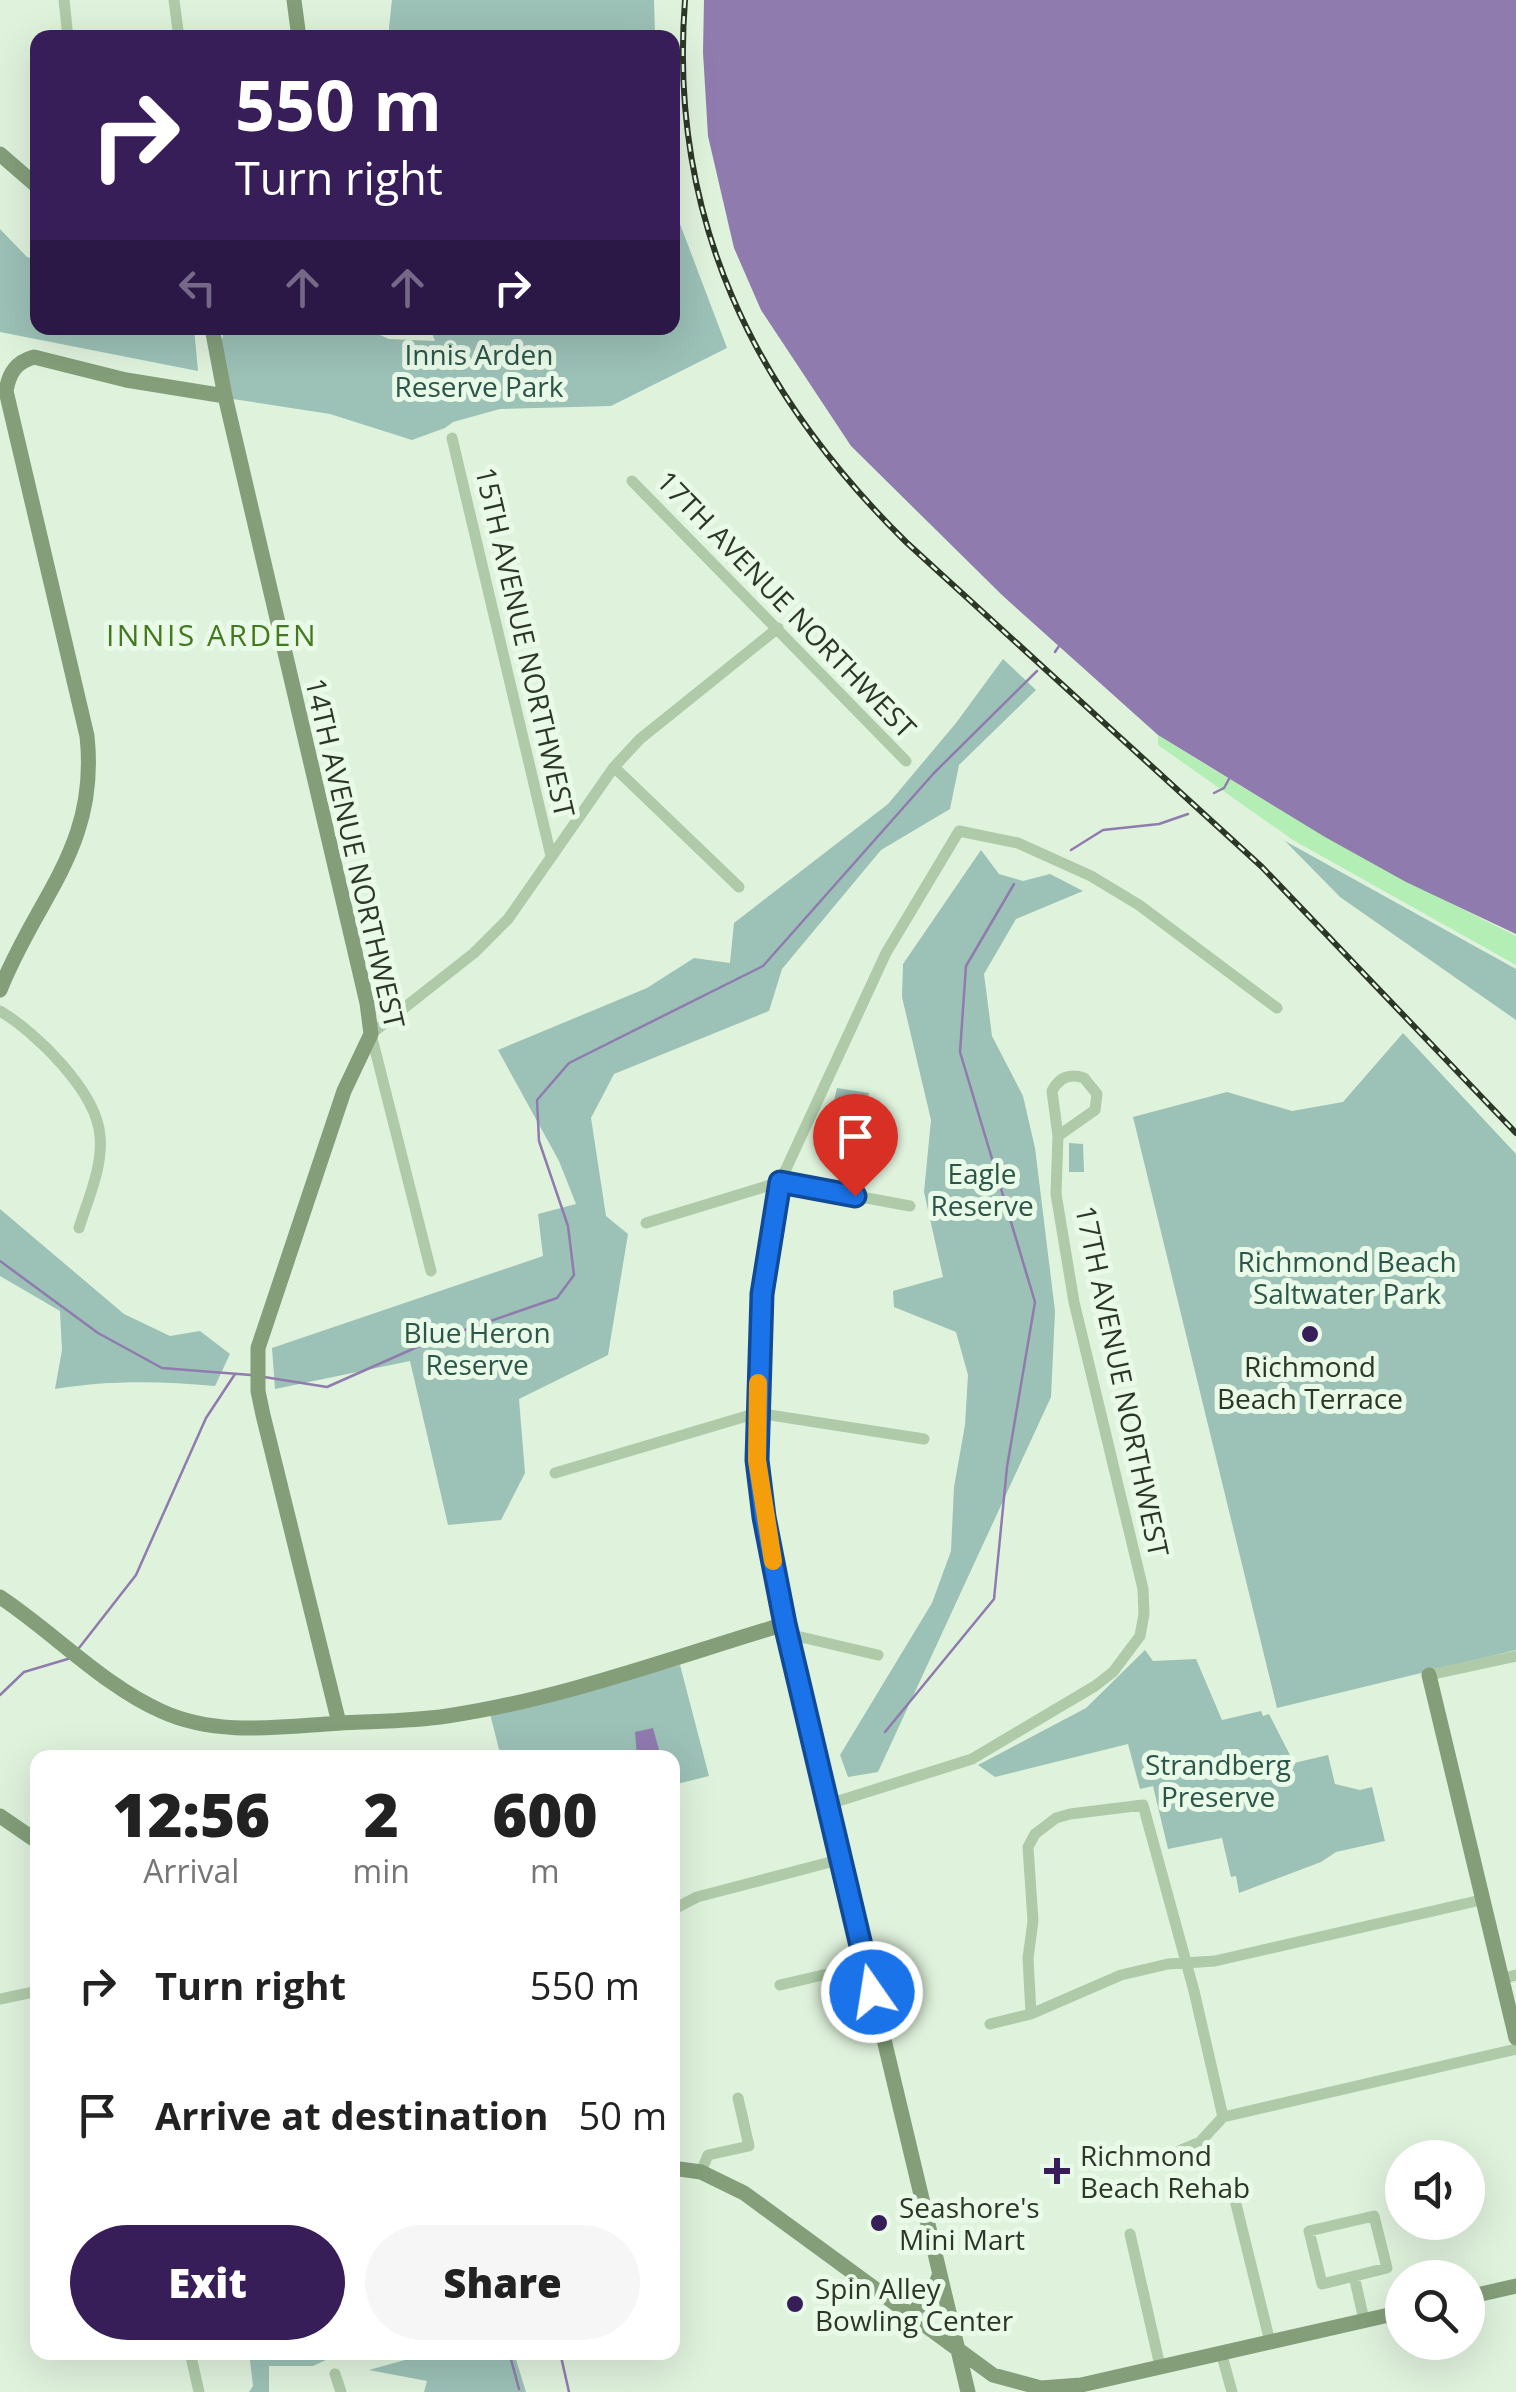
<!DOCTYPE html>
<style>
:root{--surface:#fff;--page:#f6f6f6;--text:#222;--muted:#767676;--accent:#371e59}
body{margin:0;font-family:"Open Sans",sans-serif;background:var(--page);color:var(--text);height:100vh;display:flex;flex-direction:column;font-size:38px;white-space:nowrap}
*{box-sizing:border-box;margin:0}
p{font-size:32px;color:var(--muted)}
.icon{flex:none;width:55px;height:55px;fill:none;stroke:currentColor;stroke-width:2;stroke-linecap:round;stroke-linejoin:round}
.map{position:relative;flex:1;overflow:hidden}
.panel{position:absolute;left:30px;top:1750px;width:650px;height:610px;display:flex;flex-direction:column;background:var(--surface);border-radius:20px;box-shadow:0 10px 40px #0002}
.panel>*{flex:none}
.top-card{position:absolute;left:30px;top:30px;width:650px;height:305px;border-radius:20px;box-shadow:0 10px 40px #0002;background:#371e59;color:#fff;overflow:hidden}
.buttons{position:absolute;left:1385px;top:2140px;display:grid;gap:20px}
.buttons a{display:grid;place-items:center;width:100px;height:100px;border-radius:50%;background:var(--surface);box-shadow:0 10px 40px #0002;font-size:50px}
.pin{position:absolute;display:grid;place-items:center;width:85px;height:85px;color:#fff;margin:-102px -42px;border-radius:50% 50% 50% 0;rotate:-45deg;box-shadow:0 0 10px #0007}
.pin .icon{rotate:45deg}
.me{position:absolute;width:110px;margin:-55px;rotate:347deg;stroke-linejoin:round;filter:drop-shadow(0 0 8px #0008)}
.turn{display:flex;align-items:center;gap:35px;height:210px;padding:0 40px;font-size:45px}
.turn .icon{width:130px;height:130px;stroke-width:2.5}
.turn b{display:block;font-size:70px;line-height:85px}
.lanes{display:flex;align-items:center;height:95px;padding:0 40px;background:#0003;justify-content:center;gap:50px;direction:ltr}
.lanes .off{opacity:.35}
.eta{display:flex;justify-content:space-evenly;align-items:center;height:170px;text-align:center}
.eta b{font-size:60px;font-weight:800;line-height:70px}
.button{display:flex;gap:20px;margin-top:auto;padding:20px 40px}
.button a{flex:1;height:115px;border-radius:60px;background:var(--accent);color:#fff;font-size:40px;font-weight:800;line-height:115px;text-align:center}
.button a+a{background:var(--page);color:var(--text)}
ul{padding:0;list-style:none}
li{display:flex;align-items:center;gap:30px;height:130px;padding:0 40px}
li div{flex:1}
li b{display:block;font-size:38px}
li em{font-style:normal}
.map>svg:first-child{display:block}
.green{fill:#9cc1b6}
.sand{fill:#b3eeb4}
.water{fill:#907baf}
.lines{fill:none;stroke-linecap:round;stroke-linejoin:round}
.stream{stroke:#907baf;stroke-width:2.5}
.street{stroke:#aecaa8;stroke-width:11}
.secondary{stroke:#839e79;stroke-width:15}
.rail-casing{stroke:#2d3728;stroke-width:6}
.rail{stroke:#eafae9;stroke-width:2.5;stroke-dasharray:8;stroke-linecap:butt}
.route-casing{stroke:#114b97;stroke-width:25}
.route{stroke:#1a73e8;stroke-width:18}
.slow{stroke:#f59e0b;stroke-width:18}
.poi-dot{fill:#371e59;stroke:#eafae9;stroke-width:4}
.labels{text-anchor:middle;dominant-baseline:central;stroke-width:10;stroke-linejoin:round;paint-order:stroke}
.park-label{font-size:28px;fill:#2c564a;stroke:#eafae9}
.street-label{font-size:28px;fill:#2d3728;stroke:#eafae9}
.poi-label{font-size:28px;fill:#2d3728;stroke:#eafae9;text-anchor:start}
.neighbourhood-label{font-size:30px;letter-spacing:2.5px;fill:#447a1f;stroke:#eafae9}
</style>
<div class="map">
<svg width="1516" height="2392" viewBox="0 0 1516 2392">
<rect width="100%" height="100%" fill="#dff2dc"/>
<path class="green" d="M392,0H654L655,37H388Z
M673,195L677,216L727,348L611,406L500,409L453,422L445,428L412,440L330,414L233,399L221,343L225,328H364L389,339L435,341L430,328H672Z
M0,229L27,257L37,260L38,328H194L198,371L0,332Z
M1003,659L1036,690L959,765L950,809L881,850L782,969L769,1011L614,1074L591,1118L606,1216L628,1234L608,1355L519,1399L525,1473L501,1520L448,1525L410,1361L275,1389L272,1348L543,1256L538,1214L576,1204L559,1161L498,1050L647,988L694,958L730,963L734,923L888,804L956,723Z
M1285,841L1516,969V1020L1340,897Z
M981,850L999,874L1023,881L1050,874L1083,891L1016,919L984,974L992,1036L1023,1096L1035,1148L1055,1311L1051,1397L878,1772L848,1777L840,1755L932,1603L951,1551L954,1487L965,1425L968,1375L956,1332L894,1307L893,1291L943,1277L924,1192L931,1120L902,997L903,964Z
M1403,1033L1516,1154V1650L1277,1708L1133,1117L1227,1092L1292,1111L1343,1102Z
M837,1088L869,1093L867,1107L834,1101Z
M1069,1143L1083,1144L1084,1172H1069Z
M0,1209L124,1314L170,1336L200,1331L230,1354L215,1386C160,1381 109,1380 55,1389L62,1350L60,1311L0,1276Z
M1145,1650L1153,1661L1196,1659L1222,1720L1261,1711L1263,1716L1269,1714L1294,1763L1328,1755L1335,1784L1360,1790L1372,1787L1385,1841L1336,1852L1321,1862L1239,1893L1236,1876L1231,1877L1222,1838L1168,1849L1153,1786L1140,1789L1128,1744L995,1777L978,1765L1086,1708Z
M680,1665L709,1776L673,1785L672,1758L501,1757L490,1714Z
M249,2352H341V2353L313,2366H269V2392H249L253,2386Z
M430,2353H514L526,2392H424L427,2381L369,2370Z"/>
<path class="sand" d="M1158,735C1275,809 1392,875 1516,936V965L1293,840L1158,745Z"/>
<path class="water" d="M704,0H1516V934L1406,882L1325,837L1158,735L1003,596L851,446L761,310L734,248L708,136L703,52Z
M653,1728L661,1757H637L635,1732Z"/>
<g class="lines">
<path class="stream" d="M1055,652L1059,646
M1214,793L1224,788L1229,779
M1071,850L1103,830L1159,824L1188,814
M0,1261L98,1333L162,1368L251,1375
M264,1377L327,1387L424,1344L557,1298L574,1275L568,1226L539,1141L537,1100L569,1063L763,966L934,773L1037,671
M79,1648L136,1575L206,1418L235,1374
M0,1695L24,1672L71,1658
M885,1732L994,1599L1007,1467L1035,1302L960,1052L966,966L1014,884
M672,2249L679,2248
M509,2352L519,2389
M560,2352L569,2392"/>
<path class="street" d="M64,0L68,38
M174,0L179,38
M452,438L551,856
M632,481L906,761
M614,767L739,887
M0,1011C36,1032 97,1092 100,1136C103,1167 88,1199 79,1228
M646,1223L780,1182L910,1206
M431,1271L371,1034L474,953L508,919L614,767L640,739L778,628
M555,1473L757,1413L924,1439
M785,1624L764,1517L757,1460L762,1294L780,1182L886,953L959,831L1018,843L1091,876L1139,905L1277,1008
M788,1634L878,1655
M1429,1675L1516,1656
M829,1804L972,1759L1095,1686L1113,1672L1140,1636L1144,1614L1143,1589L1074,1302L1056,1194L1058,1136L1052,1091C1059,1077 1070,1073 1084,1078L1097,1094L1095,1110L1058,1136
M672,1910L697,1897L842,1859
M1501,1979L1516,1975
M780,1985L866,1965
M0,1999L38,1991
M1031,2014L1028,1958L1033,1921L1028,1847L1035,1834L1056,1818L1070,1814L1143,1805L1194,1991L1223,2117
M990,2024L1031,2014L1121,1975L1168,1964L1215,1961L1481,1900
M1181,2150L1200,2142L1223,2117L1516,2049
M701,2172L708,2155L749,2146L738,2098
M1235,2200L1270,2342
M1374,2216L1387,2268L1322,2284L1309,2231Z
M1130,2234L1160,2366
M1354,2276L1364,2320
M190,2352L199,2392
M1221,2352L1232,2392
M335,2374L341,2392"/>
<path class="secondary" d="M294,0L299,38
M0,154L38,187
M212,328L225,396L367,1003L371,1034L344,1091L258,1348V1391L263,1415L339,1723
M0,990C37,896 99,847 87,736L6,391C9,373 16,362 34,357L126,380L225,396
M0,1597C53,1632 104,1686 161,1711C213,1735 271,1728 326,1724C367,1721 407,1722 447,1716C562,1699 674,1657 785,1624L968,2392
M1429,1675L1516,2038
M0,1816L38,1842
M672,2168L701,2172L744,2193L993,2375L1041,2388L1081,2385L1402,2312
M1468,2297L1516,2286
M909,2316L932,2294L939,2276"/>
<defs>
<path id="rail" d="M685,0C668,218 754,392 906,542L1262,867L1516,1133"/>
</defs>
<use href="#rail" class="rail-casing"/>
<use href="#rail" class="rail"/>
</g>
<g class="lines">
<defs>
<path id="route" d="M855,1196L780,1182L762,1294L757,1460L764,1517L785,1624L872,1992"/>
</defs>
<use href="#route" class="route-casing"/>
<use href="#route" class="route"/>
<path class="slow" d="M758,1383L757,1460L773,1561"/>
</g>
<g class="poi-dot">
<circle cx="1310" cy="1334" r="10"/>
<path d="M1052 2156h10v10h10v10h-10v10h-10v-10h-10v-10h10z"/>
<circle cx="879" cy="2223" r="10"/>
<circle cx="795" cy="2304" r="10"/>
</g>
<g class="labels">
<g class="park-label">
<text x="479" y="354">Innis Arden<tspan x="479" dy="32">Reserve Park</tspan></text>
<text x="982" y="1173">Eagle<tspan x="982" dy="32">Reserve</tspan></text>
<text x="1347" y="1261">Richmond Beach<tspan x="1347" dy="32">Saltwater Park</tspan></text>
<text x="477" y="1332">Blue Heron<tspan x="477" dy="32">Reserve</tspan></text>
<text x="1218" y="1764">Strandberg<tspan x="1218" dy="32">Preserve</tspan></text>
</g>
<g class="street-label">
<text transform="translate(787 604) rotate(46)">17TH AVENUE NORTHWEST</text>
<text transform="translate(526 642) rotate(77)">15TH AVENUE NORTHWEST</text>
<text transform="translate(356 853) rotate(77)">14TH AVENUE NORTHWEST</text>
<text transform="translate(1123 1381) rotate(78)">17TH AVENUE NORTHWEST</text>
</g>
<g class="poi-label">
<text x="1310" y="1366" text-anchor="middle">Richmond<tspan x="1310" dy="32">Beach Terrace</tspan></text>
<text x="1080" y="2155">Richmond<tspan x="1080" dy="32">Beach Rehab</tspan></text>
<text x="899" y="2207">Seashore's<tspan x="899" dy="32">Mini Mart</tspan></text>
<text x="815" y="2288">Spin Alley<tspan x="815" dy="32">Bowling Center</tspan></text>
</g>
<g class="neighbourhood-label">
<text x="212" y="634">INNIS ARDEN</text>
</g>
</g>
</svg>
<div class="buttons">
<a><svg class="icon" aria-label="sound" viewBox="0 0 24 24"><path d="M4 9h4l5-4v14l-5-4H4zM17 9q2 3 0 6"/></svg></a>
<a><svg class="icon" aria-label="search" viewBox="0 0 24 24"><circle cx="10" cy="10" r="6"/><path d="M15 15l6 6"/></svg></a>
</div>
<div class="pin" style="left:855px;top:1196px;background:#d93025"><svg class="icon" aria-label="arrive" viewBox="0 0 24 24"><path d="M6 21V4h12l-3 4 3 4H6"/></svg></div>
<svg class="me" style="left:872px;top:1992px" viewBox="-20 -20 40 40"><circle r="17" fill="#1a73e8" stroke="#fff" stroke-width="3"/><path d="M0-11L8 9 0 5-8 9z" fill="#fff"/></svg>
<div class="top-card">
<div class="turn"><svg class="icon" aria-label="right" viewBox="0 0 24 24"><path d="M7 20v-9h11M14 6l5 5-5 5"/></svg><div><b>550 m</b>Turn right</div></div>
<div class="lanes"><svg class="icon off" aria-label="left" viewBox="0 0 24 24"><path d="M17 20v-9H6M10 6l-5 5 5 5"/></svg><svg class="icon off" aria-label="ahead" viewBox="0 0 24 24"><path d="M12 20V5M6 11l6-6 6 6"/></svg><svg class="icon off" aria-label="ahead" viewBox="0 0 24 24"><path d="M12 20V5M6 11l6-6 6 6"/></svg><svg class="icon" aria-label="right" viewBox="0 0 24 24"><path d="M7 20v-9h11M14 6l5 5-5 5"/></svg></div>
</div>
<section class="panel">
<div class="eta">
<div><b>12:56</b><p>Arrival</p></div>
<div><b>2</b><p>min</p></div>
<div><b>600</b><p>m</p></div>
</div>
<ul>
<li><svg class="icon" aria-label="right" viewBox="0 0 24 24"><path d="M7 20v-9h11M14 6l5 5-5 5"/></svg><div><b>Turn right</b></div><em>550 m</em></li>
<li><svg class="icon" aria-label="arrive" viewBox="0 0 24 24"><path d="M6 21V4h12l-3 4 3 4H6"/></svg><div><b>Arrive at destination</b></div><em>50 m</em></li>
</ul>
<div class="button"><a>Exit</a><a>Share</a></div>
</section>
</div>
